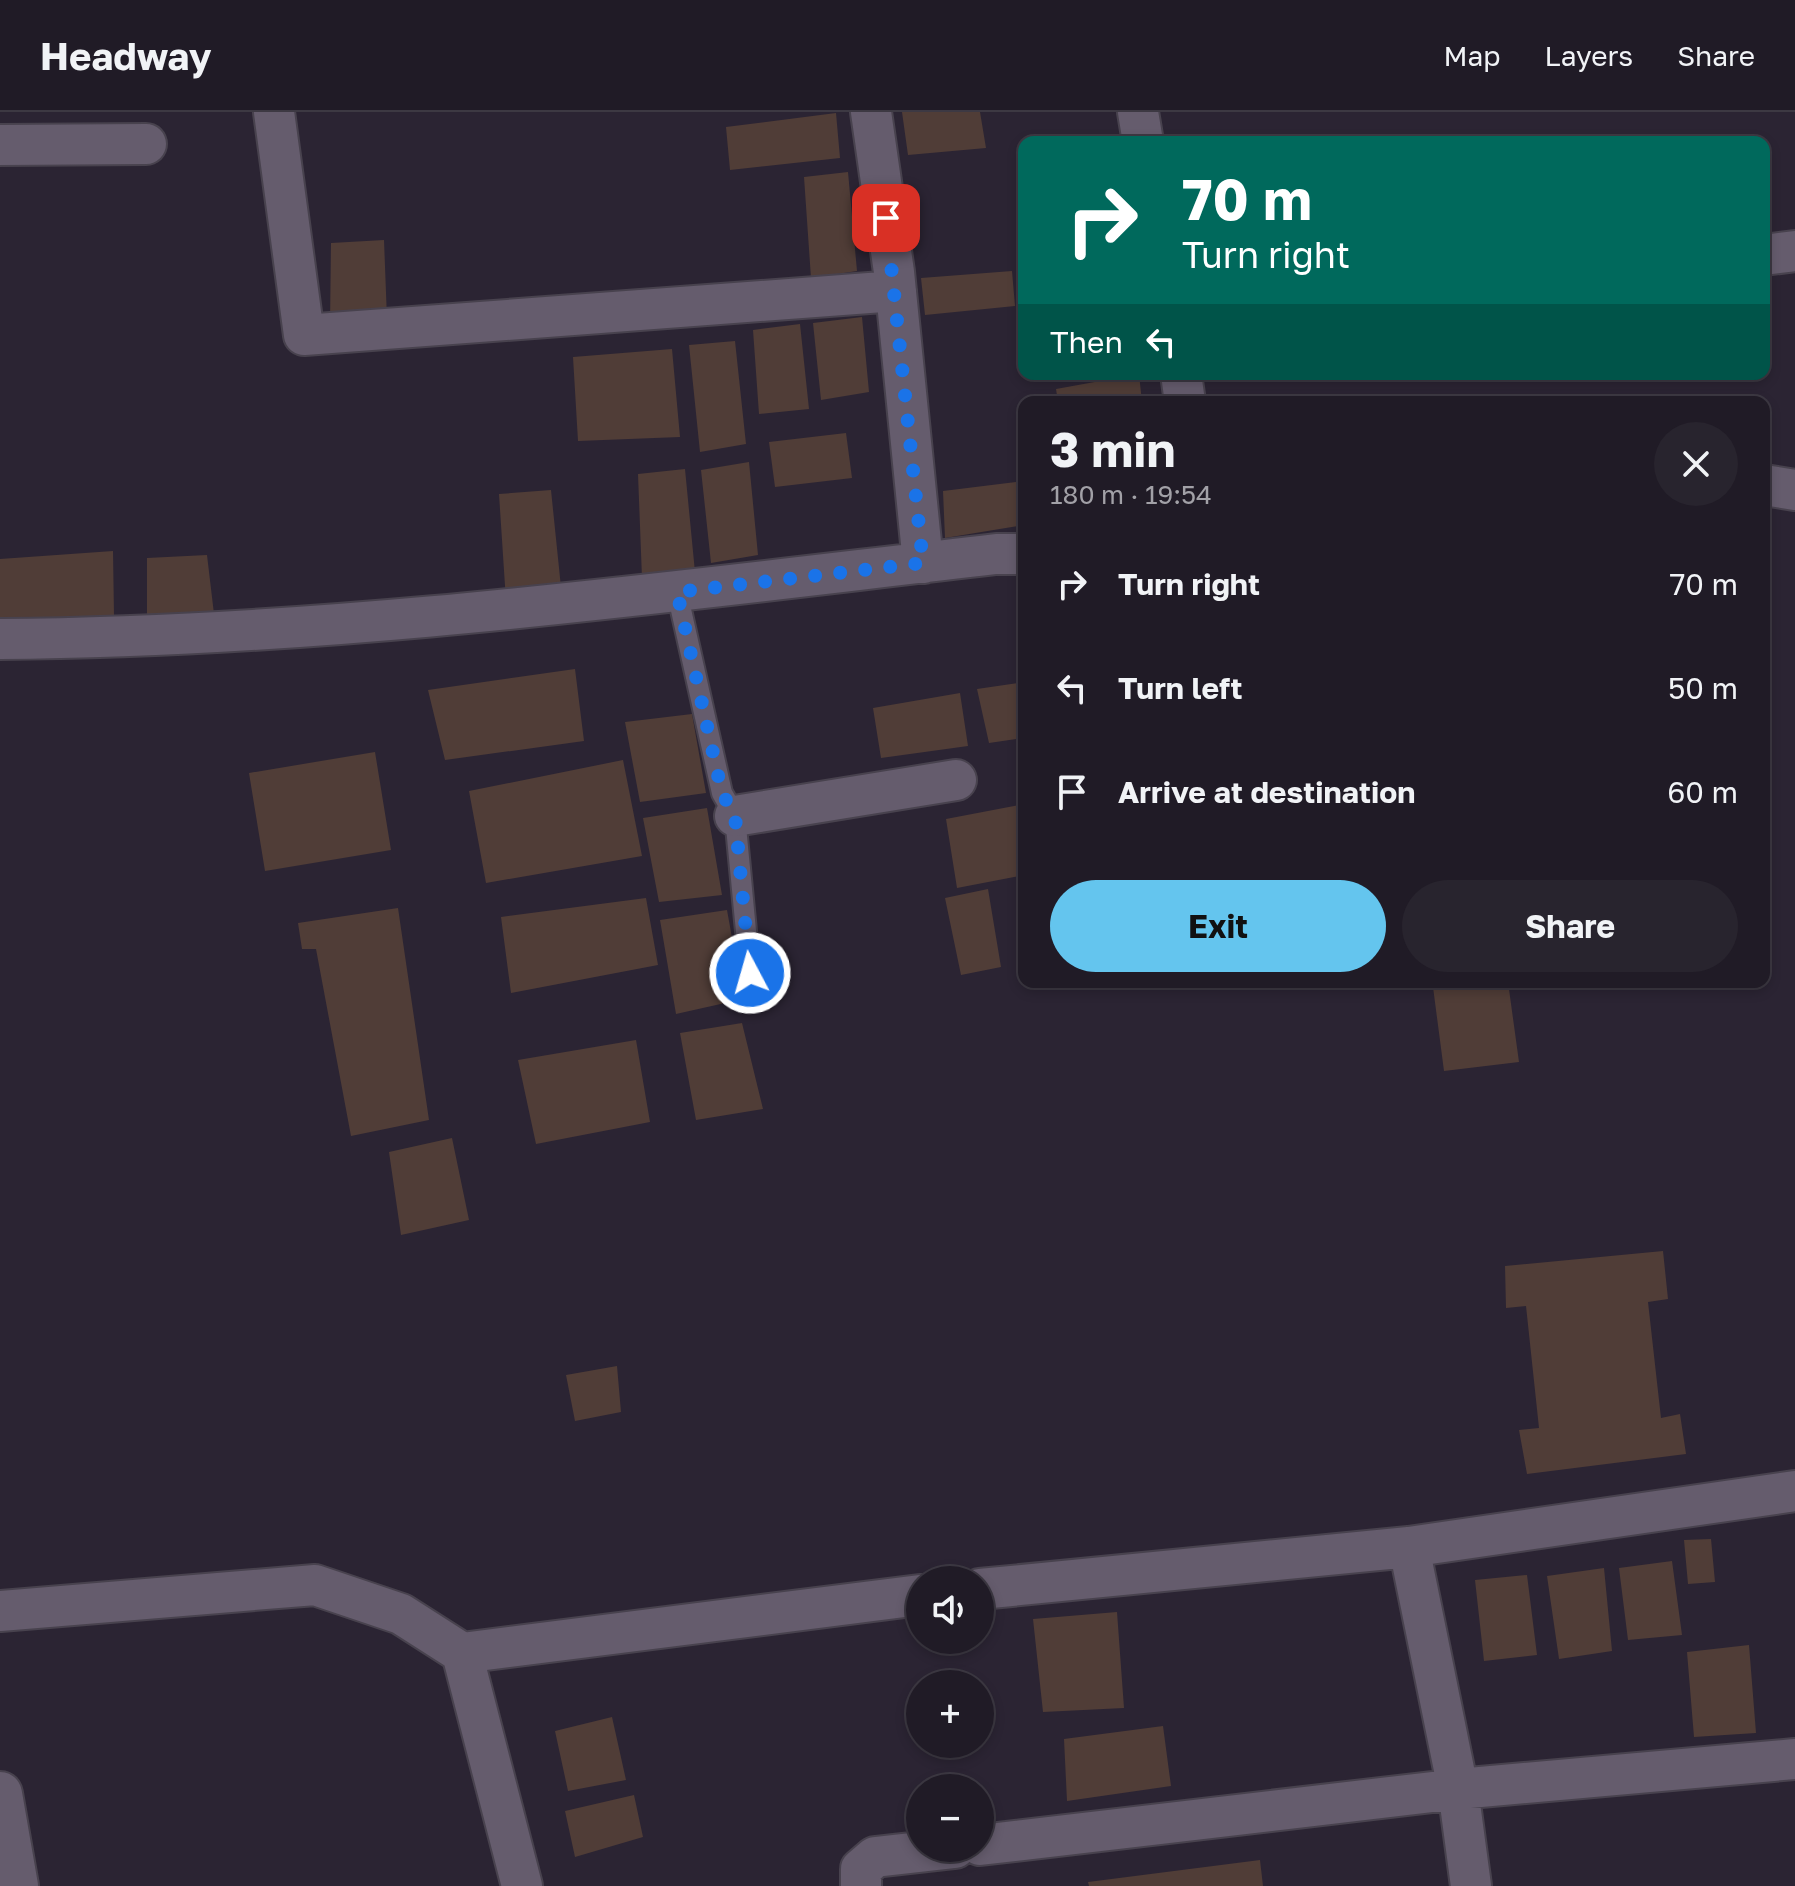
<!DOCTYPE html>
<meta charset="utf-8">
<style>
:root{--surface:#201b26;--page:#28242e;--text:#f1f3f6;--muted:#a2a1a7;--line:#3d3943;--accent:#64c5ee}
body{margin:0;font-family:"Golos Text",sans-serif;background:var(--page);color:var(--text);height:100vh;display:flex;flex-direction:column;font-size:30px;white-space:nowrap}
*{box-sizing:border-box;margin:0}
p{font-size:26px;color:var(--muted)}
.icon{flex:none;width:44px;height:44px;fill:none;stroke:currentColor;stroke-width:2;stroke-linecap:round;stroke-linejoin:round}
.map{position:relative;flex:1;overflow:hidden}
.sheet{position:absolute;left:1018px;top:284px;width:752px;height:592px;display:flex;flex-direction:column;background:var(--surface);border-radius:16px;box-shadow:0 4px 12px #0003,0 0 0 2px var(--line)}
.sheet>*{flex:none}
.top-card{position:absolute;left:1018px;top:24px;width:752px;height:244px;border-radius:16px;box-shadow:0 4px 12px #0003,0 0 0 2px var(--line);background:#00695c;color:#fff;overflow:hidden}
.fabs{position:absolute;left:906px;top:1454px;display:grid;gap:16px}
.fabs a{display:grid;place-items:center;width:88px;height:88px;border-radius:50%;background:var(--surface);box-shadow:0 4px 12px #0003,0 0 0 2px var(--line);font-size:40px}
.pin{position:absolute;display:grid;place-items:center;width:68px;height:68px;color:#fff;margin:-34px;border-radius:16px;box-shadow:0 4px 12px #0006}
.me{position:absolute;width:88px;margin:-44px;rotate:354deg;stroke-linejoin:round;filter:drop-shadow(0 0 6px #0008)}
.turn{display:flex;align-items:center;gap:28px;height:168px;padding:0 32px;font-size:36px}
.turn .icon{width:104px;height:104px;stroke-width:2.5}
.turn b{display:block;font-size:56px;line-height:68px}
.then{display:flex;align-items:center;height:76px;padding:0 32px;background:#0003;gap:16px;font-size:30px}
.round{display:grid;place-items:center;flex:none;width:84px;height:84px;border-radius:42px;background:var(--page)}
.summary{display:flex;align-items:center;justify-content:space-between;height:136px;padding:0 32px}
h1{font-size:48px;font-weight:700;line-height:60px}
.primary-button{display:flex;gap:16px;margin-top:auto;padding:16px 32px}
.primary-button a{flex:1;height:92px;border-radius:48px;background:var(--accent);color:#111;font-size:32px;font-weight:700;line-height:92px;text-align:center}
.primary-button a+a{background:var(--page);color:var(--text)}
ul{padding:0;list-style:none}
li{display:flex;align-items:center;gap:24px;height:104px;padding:0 32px}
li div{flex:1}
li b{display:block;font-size:30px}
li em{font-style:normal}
header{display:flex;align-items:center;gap:48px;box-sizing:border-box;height:112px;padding:0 40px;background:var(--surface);border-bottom:2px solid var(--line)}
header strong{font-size:38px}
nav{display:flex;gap:44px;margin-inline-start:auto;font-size:28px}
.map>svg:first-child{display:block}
.building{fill:#503d37}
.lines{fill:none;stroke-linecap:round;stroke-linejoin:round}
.lane-casing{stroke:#48424e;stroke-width:24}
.street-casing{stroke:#48424e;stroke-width:44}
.secondary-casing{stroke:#48424e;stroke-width:48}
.lane{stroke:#655c6d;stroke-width:20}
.street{stroke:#655c6d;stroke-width:40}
.secondary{stroke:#655c6d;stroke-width:44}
.route{stroke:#1a73e8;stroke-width:14;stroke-dasharray:0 25.2}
</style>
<header>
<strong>Headway</strong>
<nav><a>Map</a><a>Layers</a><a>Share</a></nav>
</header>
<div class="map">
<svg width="1795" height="1774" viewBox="0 0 1795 1774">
<rect width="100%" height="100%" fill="#2b2433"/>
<path class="building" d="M902,0H980L986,36L908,43Z
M836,1L840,46L730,58L726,15Z
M848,60L857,159L811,166L804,65Z
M384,128L387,207L330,214L331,131Z
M1012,159L1015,194L925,203L921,166Z
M862,205L869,280L821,288L813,211Z
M800,212L809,297L759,302L753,218Z
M735,229L746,332L700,340L689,233Z
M672,237L680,325L578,329L573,245Z
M1139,262L1142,290H1058L1056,277Z
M846,321L852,366L775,375L769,330Z
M749,350L758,443L711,451L701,358Z
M685,357L695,460L642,466L638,362Z
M1024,369V413L945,426L943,379Z
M551,378L562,485L506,489L499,382Z
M113,439L114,504L0,511V447Z
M207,443L214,502L147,505V446Z
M575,557L584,629L445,648L428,578Z
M1024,570V626L989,631L977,577Z
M960,581L968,634L881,646L873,596Z
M692,602L706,681L640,690L625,610Z
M375,640L391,738L265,759L249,661Z
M623,648L642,744L486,771L469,679Z
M1024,692V763L957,776L946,707Z
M707,696L722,783L659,790L643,706Z
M988,777L1001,855L961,863L945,786Z
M646,786L658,853L511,881L501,805Z
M398,796L429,1008L351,1024L316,837H302L298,811Z
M727,798L743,887L676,902L660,808Z
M1473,870H1508L1519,950L1444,959L1433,875Z
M742,911L763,997L696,1008L680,921Z
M636,928L650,1010L536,1032L518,948Z
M452,1026L469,1108L401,1123L389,1040Z
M1663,1139L1668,1187L1648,1190L1661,1306L1680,1302L1686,1342L1527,1362L1519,1318L1539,1316L1526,1194L1506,1196L1505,1154Z
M617,1254L621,1300L575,1309L566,1263Z
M1711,1427L1715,1470L1688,1472L1684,1428Z
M1672,1449L1682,1523L1628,1528L1619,1456Z
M1604,1456L1612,1539L1559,1547L1547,1464Z
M1527,1463L1537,1543L1484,1549L1475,1468Z
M1117,1500L1124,1596L1043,1600L1033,1507Z
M1749,1533L1756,1621L1694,1625L1687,1540Z
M612,1605L626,1668L568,1679L555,1619Z
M1163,1614L1171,1674L1067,1689L1064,1627Z
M634,1683L643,1725L575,1745L565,1699Z
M1260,1748L1263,1774H1089L1088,1770Z"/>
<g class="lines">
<defs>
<path id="lane" d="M677,480L722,681L735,704L750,861"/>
<path id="street" d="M274,0L304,223L896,179
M871,0L894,160L923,451
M1138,0L1143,30
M0,33L146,32
M1764,143L1795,139
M1181,262L1185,290
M1764,373L1795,378
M0,527C334,525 665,480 996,442H1024
M735,704L956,668
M1409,1435L1458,1677L1471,1774
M980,1477L1409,1435L1795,1379
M0,1499L315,1473L401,1502L462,1541
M980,1733L1458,1677L1795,1647
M522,1774L462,1541L920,1483
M861,1774V1757L875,1745L955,1736"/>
<path id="secondary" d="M0,1682L16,1774"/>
</defs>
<use href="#lane" class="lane-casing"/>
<use href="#street" class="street-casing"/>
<use href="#secondary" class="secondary-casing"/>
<use href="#lane" class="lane"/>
<use href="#street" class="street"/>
<use href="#secondary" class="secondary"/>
</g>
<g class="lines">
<path class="route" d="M750,861L735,704L722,681L677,480L923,451L886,106"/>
</g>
</svg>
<div class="fabs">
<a><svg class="icon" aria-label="sound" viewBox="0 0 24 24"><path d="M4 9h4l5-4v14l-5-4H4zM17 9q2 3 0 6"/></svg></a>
<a>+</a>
<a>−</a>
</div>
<div class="pin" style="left:886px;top:106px;background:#d93025"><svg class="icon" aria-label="arrive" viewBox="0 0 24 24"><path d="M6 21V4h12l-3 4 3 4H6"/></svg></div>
<svg class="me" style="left:750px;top:861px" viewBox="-20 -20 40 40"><circle r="17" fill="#1a73e8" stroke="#fff" stroke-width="3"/><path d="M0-11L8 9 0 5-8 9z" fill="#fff"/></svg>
<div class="top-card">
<div class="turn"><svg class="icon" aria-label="right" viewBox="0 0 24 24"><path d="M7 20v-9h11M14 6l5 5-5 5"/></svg><div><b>70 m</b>Turn right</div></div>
<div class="then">Then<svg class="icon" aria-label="left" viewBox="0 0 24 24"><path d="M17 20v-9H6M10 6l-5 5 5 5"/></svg></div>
</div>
<section class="sheet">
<div class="summary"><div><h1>3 min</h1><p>180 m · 19:54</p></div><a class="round"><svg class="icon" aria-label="close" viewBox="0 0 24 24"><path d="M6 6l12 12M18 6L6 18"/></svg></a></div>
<ul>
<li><svg class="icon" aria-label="right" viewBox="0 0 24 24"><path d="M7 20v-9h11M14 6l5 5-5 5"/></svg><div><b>Turn right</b></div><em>70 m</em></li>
<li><svg class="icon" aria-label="left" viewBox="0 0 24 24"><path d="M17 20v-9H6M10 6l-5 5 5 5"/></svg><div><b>Turn left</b></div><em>50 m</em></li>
<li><svg class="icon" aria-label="arrive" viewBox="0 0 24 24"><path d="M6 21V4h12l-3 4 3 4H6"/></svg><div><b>Arrive at destination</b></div><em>60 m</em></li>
</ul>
<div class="primary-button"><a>Exit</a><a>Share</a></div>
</section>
</div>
